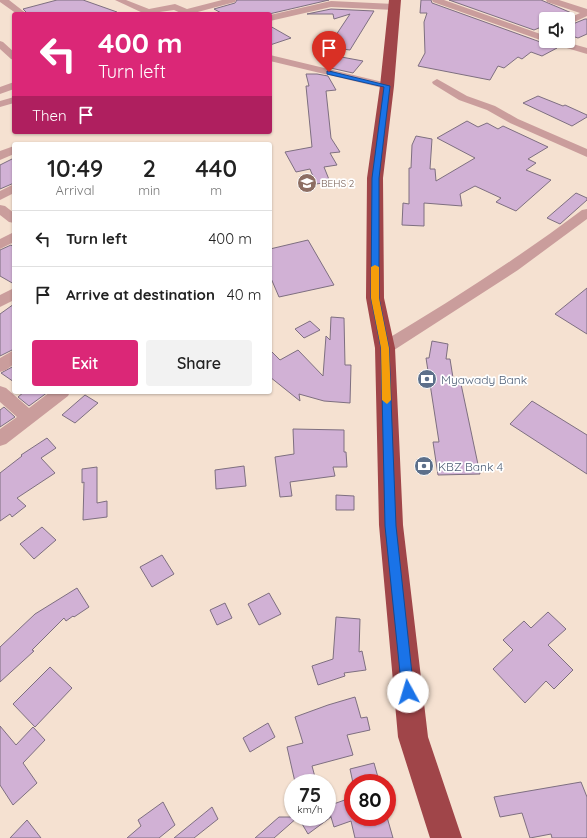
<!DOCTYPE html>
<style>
:root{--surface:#fff;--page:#f2f2f2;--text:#222;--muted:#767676;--line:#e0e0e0;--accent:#db2777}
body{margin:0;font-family:Quicksand,sans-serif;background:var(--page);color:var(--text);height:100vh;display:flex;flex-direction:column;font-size:15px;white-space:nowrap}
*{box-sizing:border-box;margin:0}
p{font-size:13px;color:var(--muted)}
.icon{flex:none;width:22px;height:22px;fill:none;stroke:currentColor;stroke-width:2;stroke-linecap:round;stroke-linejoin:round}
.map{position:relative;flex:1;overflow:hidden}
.side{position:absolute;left:12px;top:142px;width:260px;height:252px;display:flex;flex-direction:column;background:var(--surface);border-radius:4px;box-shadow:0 1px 3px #0004}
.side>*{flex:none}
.guide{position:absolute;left:12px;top:12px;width:260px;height:122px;border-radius:4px;box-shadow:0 1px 3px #0004;background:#db2777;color:#fff;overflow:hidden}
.tools{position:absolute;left:539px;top:12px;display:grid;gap:8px}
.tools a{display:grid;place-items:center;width:36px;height:36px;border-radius:4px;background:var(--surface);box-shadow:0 1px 3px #0004;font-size:20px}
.speed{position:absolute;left:284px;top:774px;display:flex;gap:8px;font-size:20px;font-weight:700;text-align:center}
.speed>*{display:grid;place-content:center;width:52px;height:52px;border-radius:50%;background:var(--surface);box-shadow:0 1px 3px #0004;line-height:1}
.speed small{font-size:10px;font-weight:400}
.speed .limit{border:6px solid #d22;background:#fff;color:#111}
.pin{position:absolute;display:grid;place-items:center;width:34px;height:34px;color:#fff;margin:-41px -17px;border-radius:50% 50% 50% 0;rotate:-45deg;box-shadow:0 0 4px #0007}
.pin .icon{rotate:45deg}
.me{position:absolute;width:44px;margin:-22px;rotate:354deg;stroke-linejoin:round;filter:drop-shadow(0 0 3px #0008)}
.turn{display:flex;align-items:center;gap:14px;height:84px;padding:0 20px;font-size:18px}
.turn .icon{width:52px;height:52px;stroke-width:2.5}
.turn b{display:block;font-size:28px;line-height:34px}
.then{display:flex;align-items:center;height:38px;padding:0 20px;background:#0003;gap:8px;font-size:15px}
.eta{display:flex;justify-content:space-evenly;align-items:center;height:68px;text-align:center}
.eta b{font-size:24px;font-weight:600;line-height:28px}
.primary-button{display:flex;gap:8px;margin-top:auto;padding:8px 20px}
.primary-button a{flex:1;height:46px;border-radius:4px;background:var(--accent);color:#fff;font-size:16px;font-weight:600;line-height:46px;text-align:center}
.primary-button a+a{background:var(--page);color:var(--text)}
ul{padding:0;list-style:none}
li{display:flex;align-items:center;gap:12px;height:56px;padding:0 20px;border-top:1px solid var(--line)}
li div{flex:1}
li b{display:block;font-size:15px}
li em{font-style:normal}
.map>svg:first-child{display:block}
.building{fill:#d1b1d5;stroke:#7e6f80}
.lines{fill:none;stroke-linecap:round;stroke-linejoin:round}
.minor{fill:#ca9d9c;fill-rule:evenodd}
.highway{fill:#a04549;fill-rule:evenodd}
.route{fill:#1a73e8;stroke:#114b97}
.slow{fill:#f59e0b}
.labels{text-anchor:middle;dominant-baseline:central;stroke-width:3.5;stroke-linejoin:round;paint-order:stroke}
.far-education-label{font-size:10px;fill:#785e54;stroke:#fff;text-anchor:start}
.service-label{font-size:12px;fill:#4e5e75;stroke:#fff;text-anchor:start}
</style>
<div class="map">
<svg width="587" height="838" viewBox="0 0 587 838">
<rect width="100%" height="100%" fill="#f5e1d1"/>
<path class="building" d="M57,0H83L117,12V14H28L23,9Z
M237,0H329L269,14H223L214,9L235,3Z
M421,0H431L432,3L557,48L542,56L531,52L522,59L518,57L504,68L498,66L490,80L418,66L425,53L424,22L427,13H420Z
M449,0H541L574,14L559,19H546V25L534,30Z
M331,9L374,11L350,50L328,47L350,14L334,19L333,14H307Z
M585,19H587V34L578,38L575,37L568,41V26Z
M270,26L291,38L270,45Z
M336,56L363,61L353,73L326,67Z
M306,74H317L328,76L336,90L326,91L331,138L340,152L330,153L337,165L324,167L330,182L316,184L310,169L296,172L285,152L312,147L306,86H309Z
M538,96L563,106L565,105L587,115V117L572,126L523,103Z
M467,121L478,127L487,123L498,129L503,126L548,147L528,159L536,163L526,170L551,180L516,211L496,202L501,198L475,186L460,194L462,206L424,203V226L402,225L403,203L409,204V168H411L412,145L416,136L432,139L430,169H435L436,181L475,158L437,138Z
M14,158V183L0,189V165Z
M576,193L587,198V200L560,224L547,218Z
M308,240L334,285L279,297L270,276V249Z
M11,245L14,248V284L0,276V250Z
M587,288V334L555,314Z
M14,304V349L0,356V314Z
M331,317L344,318L345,365H351L350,403L324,401L299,394L300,401L270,377V350L280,360L298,350L323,376L326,336L330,340Z
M310,321L320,330L304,338L295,329Z
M432,341L448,344L446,359H450L454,384H461L480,474L438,475L433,442H439L426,358H429Z
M14,366V382L1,373Z
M24,392H48L29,406L18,397Z
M85,395L98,403L75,423L62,415Z
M532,401L587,435V474L510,424Z
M4,407L15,417L0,427V410Z
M293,429L344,430V452H346L347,467H333L335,476L290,482L292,496L280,497L275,457L294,454Z
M47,438L56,448L41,458L55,473L17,498L26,506L12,517L10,514L0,521V473L22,456L21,455Z
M244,466L246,486L216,489L215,470Z
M97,467V503L107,501V517L83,520L84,482L82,483V469Z
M336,495L354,496V510H336Z
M42,527L56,540L34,559L20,544Z
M162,555L174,574L152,587L140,567Z
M77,588L89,607L74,617L73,616L66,621L64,618L32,650L34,651L0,682V647L35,614Z
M269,593L281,614L259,625L248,604Z
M225,603L232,618L217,625L210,610Z
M548,612L566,629L548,645L573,670L554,689L546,681L525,703L493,669L513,650L503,640L524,621L531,628Z
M336,617L360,619L359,652L362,651L366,670L344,673L345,676L318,685L312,666L333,659Z
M50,667L72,688L35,727L13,704Z
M355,697L361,718L367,717L370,730L347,735L353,755L312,766L315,777L295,782L287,747L303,743L295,717L328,705Z
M268,723L275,737L250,752L243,738Z
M0,726L16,745L33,727L45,740L23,763L37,783L13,805L0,785Z
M374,763L379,781L372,783H353L350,769Z
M581,782L587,797V838H552L551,834L530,838L522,813L500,817L494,797Z
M353,797V817H387L393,838H355L351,821L334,827L331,817L308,834L298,817H331L328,806Z
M163,802L175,825L159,838H127L141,826L138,820Z
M212,807L218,819L194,838H174Z
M279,817H298L274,838H255Z
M27,820L41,838H10Z"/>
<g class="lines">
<path class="minor" d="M0,0H9L27,14H17L0,2Z
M115,0H126L149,9L175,4L187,9L222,0H236L235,2L194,13V14H183L174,10L145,14Z
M432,0H444L546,36V41H562L587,48V54L543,41L433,2Z
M546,0H559L587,9V16L568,25L567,19L580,13L547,2Z
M331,1L394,4L398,7L394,10L331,7L270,21V15Z
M0,41L3,42L14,52V60L11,59L0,49Z
M270,55L391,84L392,86L387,89L270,61Z
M437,79L467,96L495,106L518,119L587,149V157L510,123L487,110L459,100L433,84L432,82Z
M14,82V89L0,94V87Z
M14,97V103L0,107V101Z
M14,146V154L0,160V151Z
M14,184V193L0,200V191Z
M0,205L5,206L14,213V223L9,222L0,215Z
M587,209V219L518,270L391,352L385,354L379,352L377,348L379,344C449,302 517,259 582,210Z
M14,232V242L0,249V239Z
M14,288V300L0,307V295Z
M14,350V364L6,370L0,372V358Z
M0,386L6,388L29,408L50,392H70L68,396L6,444L0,446V429L17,417L0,402Z"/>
<path class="highway" d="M389,0H401L394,86L383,178L384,298L395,348L403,525L428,737L462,838H430L398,737L379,525L375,348L366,298L367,178L380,86Z"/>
</g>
<path class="route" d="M329,71L390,86L379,178V298L389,348L396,526L414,692L412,696L408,698L404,696L402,692L385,526L381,348L371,298L372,178L384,87L327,74V71Z"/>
<path class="slow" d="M375,265L379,267V298L389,348L391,400L387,404L382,400L381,348L371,298V267Z"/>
<defs>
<symbol id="school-disc" viewBox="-11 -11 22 22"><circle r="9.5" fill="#8d6e63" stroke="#fff"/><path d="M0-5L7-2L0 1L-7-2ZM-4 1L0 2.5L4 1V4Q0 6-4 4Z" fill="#fff"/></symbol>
<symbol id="bank-disc" viewBox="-11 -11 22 22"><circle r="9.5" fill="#5c6f8a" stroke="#fff"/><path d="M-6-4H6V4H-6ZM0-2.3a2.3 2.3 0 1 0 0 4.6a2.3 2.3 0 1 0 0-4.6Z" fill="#fff"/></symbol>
</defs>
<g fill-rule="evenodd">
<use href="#school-disc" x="296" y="172" width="22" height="22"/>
<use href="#bank-disc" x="416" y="368" width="22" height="22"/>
<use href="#bank-disc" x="413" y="455" width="22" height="22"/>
</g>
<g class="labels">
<g class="far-education-label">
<text x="321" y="183">BEHS 2</text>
</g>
<g class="service-label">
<text x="441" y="379">Myawady Bank</text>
<text x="438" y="466">KBZ Bank 4</text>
</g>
</g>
</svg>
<div class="tools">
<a><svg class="icon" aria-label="sound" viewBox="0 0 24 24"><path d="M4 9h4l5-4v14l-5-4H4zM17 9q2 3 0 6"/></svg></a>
</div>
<div class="speed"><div>75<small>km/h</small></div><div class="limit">80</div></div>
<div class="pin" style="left:329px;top:72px;background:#d93025"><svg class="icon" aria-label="arrive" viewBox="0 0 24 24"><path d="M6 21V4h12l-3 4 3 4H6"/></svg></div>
<svg class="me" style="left:408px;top:692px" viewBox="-20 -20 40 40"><circle r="19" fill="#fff"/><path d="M0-13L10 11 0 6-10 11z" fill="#1a73e8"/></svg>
<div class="guide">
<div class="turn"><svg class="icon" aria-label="left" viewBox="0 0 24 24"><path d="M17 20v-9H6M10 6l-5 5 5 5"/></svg><div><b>400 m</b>Turn left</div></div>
<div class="then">Then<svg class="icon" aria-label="arrive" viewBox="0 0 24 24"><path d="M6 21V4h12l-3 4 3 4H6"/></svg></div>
</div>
<section class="side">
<div class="eta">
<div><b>10:49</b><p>Arrival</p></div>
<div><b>2</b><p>min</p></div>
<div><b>440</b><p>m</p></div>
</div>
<ul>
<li><svg class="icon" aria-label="left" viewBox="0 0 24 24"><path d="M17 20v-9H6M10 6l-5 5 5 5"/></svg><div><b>Turn left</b></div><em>400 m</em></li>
<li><svg class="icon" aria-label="arrive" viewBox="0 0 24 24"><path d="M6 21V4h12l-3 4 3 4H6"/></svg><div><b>Arrive at destination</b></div><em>40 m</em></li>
</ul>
<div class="primary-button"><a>Exit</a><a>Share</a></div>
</section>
</div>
